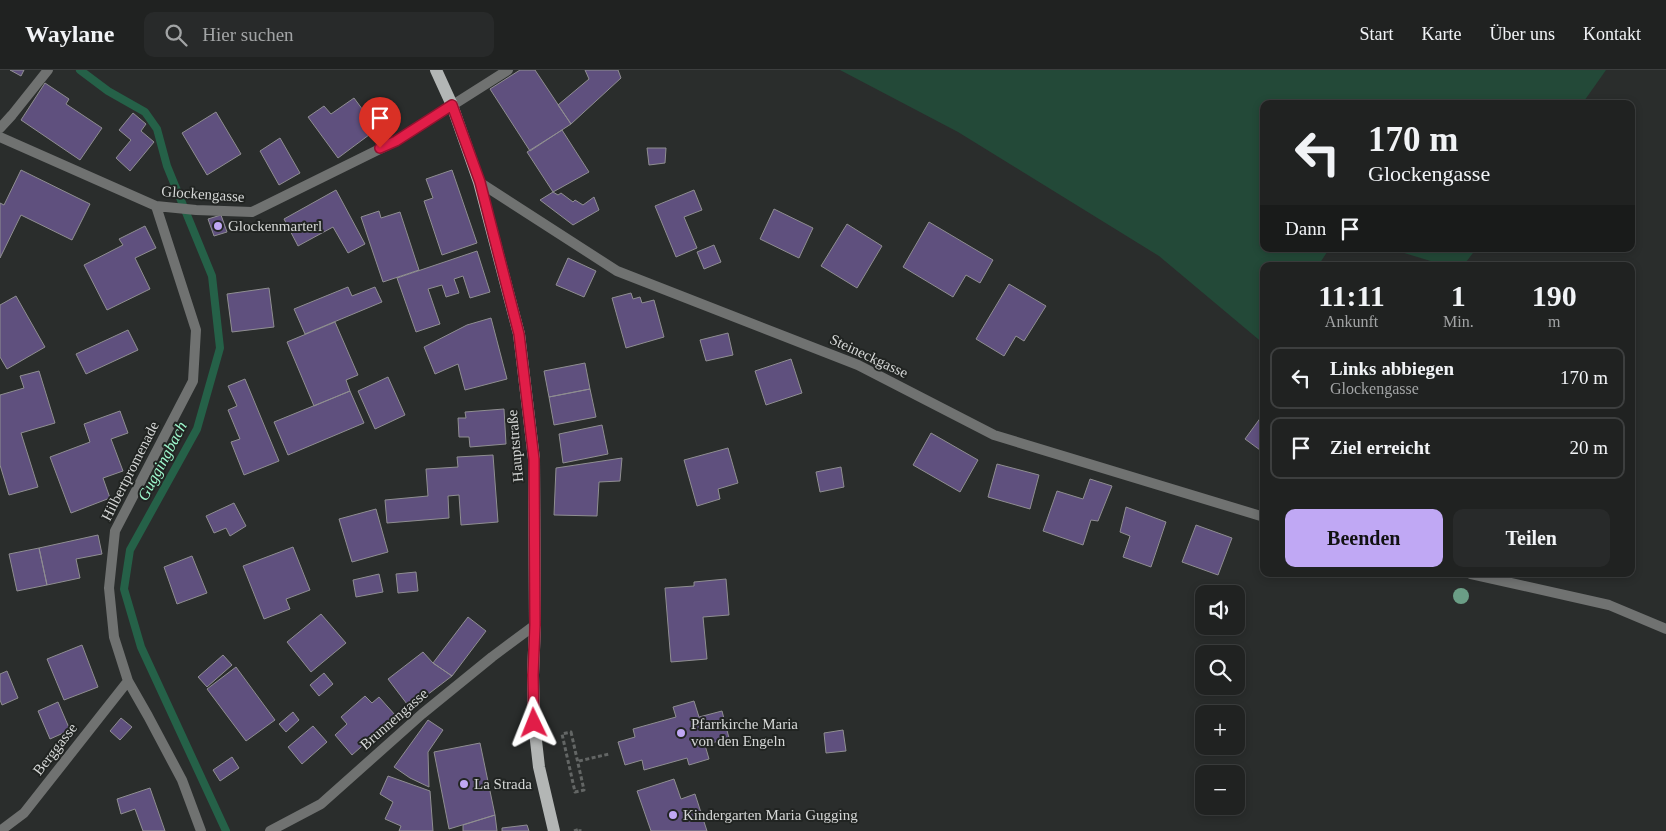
<!DOCTYPE html>
<html lang="de">
<meta charset="utf-8">
<style>
:root{--surface:#202221;--page:#282a2a;--text:#f1f3f6;--muted:#a2a4a5;--line:#3d3f3f;--accent:#c0a8f4}
body{margin:0;font-family:Georgia,serif;background:var(--page);color:var(--text);height:100vh;display:flex;flex-direction:column;font-size:19px;white-space:nowrap}
*{box-sizing:border-box;margin:0}
p{font-size:16px;color:var(--muted)}
.icon{flex:none;width:28px;height:28px;fill:none;stroke:currentColor;stroke-width:2;stroke-linecap:round;stroke-linejoin:round}
.map{position:relative;flex:1;overflow:hidden}
.sheet{position:absolute;left:1260px;top:192px;width:375px;height:315px;display:flex;flex-direction:column;background:var(--surface);border-radius:10px;box-shadow:0 2px 8px #0003,0 0 0 1px var(--line)}
.sheet>*{flex:none}
.guide{position:absolute;left:1260px;top:30px;width:375px;height:152px;border-radius:10px;box-shadow:0 2px 8px #0003,0 0 0 1px var(--line);background:#202221;color:var(--text);overflow:hidden}
.fabs{position:absolute;left:1195px;top:515px;display:grid;gap:10px}
.fabs a{display:grid;place-items:center;width:50px;height:50px;border-radius:10px;background:var(--surface);box-shadow:0 2px 8px #0003,0 0 0 1px var(--line);font-size:25px}
.pin{position:absolute;display:grid;place-items:center;width:42px;height:42px;color:#fff;margin:-51px -21px;border-radius:50% 50% 50% 0;rotate:-45deg;box-shadow:0 0 5px #0007}
.pin .icon{rotate:45deg}
.me{position:absolute;width:55px;margin:-28px;rotate:358deg;stroke-linejoin:round;filter:drop-shadow(0 0 4px #0008)}
.turn{display:flex;align-items:center;gap:18px;height:105px;padding:0 25px;font-size:22px}
.turn .icon{width:65px;height:65px;stroke-width:2.5}
.turn b{display:block;font-size:35px;line-height:42px}
.then{display:flex;align-items:center;height:48px;padding:0 25px;background:#0003;gap:10px;font-size:19px}
.eta{display:flex;justify-content:space-evenly;align-items:center;height:85px;text-align:center}
.eta b{font-size:30px;font-weight:700;line-height:35px}
.action{display:flex;gap:10px;margin-top:auto;padding:10px 25px}
.action a{flex:1;height:58px;border-radius:10px;background:var(--accent);color:#111;font-size:20px;font-weight:700;line-height:58px;text-align:center}
.action a+a{background:var(--page);color:var(--text)}
ul{padding:0;list-style:none}
li{display:flex;align-items:center;gap:15px;height:62px;margin:0 10px 8px;padding:0 15px;border:2px solid var(--line);border-radius:10px}
li div{flex:1}
li b{display:block;font-size:19px}
li em{font-style:normal}
header{display:flex;align-items:center;gap:30px;box-sizing:border-box;height:70px;padding:0 25px;background:var(--surface);border-bottom:1px solid var(--line)}
header strong{font-size:24px}
nav{display:flex;gap:28px;margin-inline-start:auto;font-size:18px}
.search{width:350px;height:45px;background:var(--page);display:flex;align-items:center;gap:12px;box-sizing:border-box;padding:0 18px;border-radius:10px;color:var(--muted);font-size:19px}
.map>svg:first-child{display:block}
.green{fill:#234938}
.lines{fill:none;stroke-linecap:round;stroke-linejoin:round}
.stream{stroke:#256148;stroke-width:8}
.building{fill:#5f507e;stroke:#8f8e91}
.path{stroke:#636665;stroke-width:3;stroke-dasharray:4 2.5;stroke-linecap:butt}
.lane{stroke:#707271;stroke-width:10}
.street{stroke:#707271;stroke-width:10}
.primary{stroke:#b3b6b5;stroke-width:12}
.tree{fill:#6b9e86}
.route-casing{stroke:#92132f;stroke-width:12}
.route{stroke:#e11d48;stroke-width:9}
.poi-dot{fill:#c0a8f4;stroke:#212422;stroke-width:2}
.labels{text-anchor:middle;dominant-baseline:central;stroke-width:4;stroke-linejoin:round;paint-order:stroke}
.street-label{font-size:15px;fill:#d5d7d6;stroke:#212422}
.poi-label{font-size:15px;fill:#d5d7d6;stroke:#212422;text-anchor:start}
.water-label{font-size:16px;font-style:italic;fill:#9ef9ce;stroke:#212422}
</style>
<header>
<strong>Waylane</strong>
<div class="search"><svg class="icon" aria-label="search" viewBox="0 0 24 24"><circle cx="10" cy="10" r="6"/><path d="M15 15l6 6"/></svg>Hier suchen</div>
<nav><a>Start</a><a>Karte</a><a>Über uns</a><a>Kontakt</a></nav>
</header>
<div class="map">
<svg width="1666" height="761" viewBox="0 0 1666 761">
<rect width="100%" height="100%" fill="#2a2d2c"/>
<path class="green" d="M840,0H1606L1582,34H1264V179H1329L1318,196H1264V274L1159,186L958,62Z
M1391,179H1476L1463,196H1447Z"/>
<g class="lines">
<path class="stream" d="M80,0L108,21L145,42L157,59L167,96L212,206L220,278L197,359L130,480L124,519L141,577L226,761"/>
</g>
<path class="building" d="M10,0H24L21,6Z
M520,0H535L571,54L530,81L490,19Z
M585,0H618L621,8L571,54L558,35L589,9Z
M45,13L69,29L66,34L102,58L80,90L21,50Z
M354,28L377,59L338,88L308,47L324,36L331,44Z
M216,42L241,84L207,105L182,63Z
M133,43L146,54L141,61L154,72L130,101L116,88L131,70L119,60Z
M562,60L589,102L553,122L527,82Z
M280,68L300,103L279,115L260,81Z
M647,78H666L665,93L649,95Z
M21,100L90,134L72,170L21,145L0,188V133L4,135Z
M452,100L477,173L442,185L424,131L433,128L426,109Z
M336,120L365,174L348,183L333,157L298,176L284,149Z
M694,120L702,140L684,147L697,178L676,187L655,136Z
M553,122L558,125L561,123L573,132L575,130L583,135L594,127L599,140L573,155L540,130Z
M774,139L813,158L799,188L760,169Z
M379,141L381,148L400,142L419,200L383,212L361,147Z
M221,145L227,162L214,166L208,149Z
M929,152L993,190L980,213L966,205L953,227L903,197Z
M847,154L882,176L857,218L821,196Z
M145,156L156,178L135,188L150,219L107,240L84,195L123,175L119,169Z
M714,175L721,192L704,199L697,182Z
M477,181L490,222L470,228L463,206L454,209L459,223L446,227L442,215L428,219L440,254L416,262L397,208Z
M568,188L596,201L584,227L556,215Z
M1009,214L1046,236L1024,271L1016,266L1004,286L976,269Z
M348,217L352,226L375,217L382,232L305,264L294,239Z
M269,218L274,257L232,262L227,224Z
M631,223L633,229L640,227L642,233L654,230L664,267L626,278L612,228Z
M16,226L45,277L7,299L0,287V235Z
M491,248L507,309L465,320L458,294L435,304L424,277L467,255Z
M335,252L358,305L346,310L350,321L314,336L287,272Z
M128,260L138,280L86,304L76,284Z
M728,263L733,285L706,291L700,270Z
M791,289L802,323L766,335L755,301Z
M585,293L590,319L549,327L544,301Z
M39,301L55,353L21,363L38,417L9,425L0,395V325L24,318L20,306Z
M388,307L405,345L375,359L358,321Z
M245,309L279,391L244,405L231,372L240,369L228,340L237,336L228,316Z
M590,319L596,347L554,355L549,327Z
M350,321L364,353L288,385L274,352Z
M504,339L506,374L470,377L469,367H459L458,348H466L465,342Z
M120,341L128,363L111,369L123,401L103,408L110,428L71,443L50,387L90,372L84,354Z
M1264,343V375L1260,380L1245,369Z
M602,355L608,384L563,393L559,364Z
M931,363L978,390L960,422L913,395Z
M728,378L738,413L718,419L720,429L697,436L684,390Z
M493,385L498,452L461,455L459,425L448,426L449,448L387,453L385,430L428,426L426,399L458,397L457,387Z
M622,388L620,411L599,412L597,446L554,445L556,398Z
M997,394L1039,405L1030,439L988,427Z
M841,397L844,417L820,422L816,402Z
M1090,409L1112,416L1098,451L1091,450L1083,475L1043,461L1057,421L1083,429Z
M234,433L246,456L230,466L226,458L214,463L206,446Z
M1126,437L1166,452L1151,497L1123,487L1130,466L1120,462Z
M376,439L388,482L352,492L339,449Z
M1196,455L1232,468L1218,505L1182,492Z
M98,465L102,484L76,489L80,508L47,515L39,478Z
M293,477L310,520L286,529L290,539L264,549L243,496Z
M39,478L47,515L17,521L9,484Z
M192,486L207,523L177,534L164,497Z
M416,502L418,521L398,523L396,504Z
M379,504L383,522L356,527L353,510Z
M726,509L729,545L703,547L707,589L671,592L665,518L694,516V512Z
M321,544L346,573L311,602L287,572Z
M468,547L486,561L452,606L433,593Z
M82,575L98,617L64,630L47,589Z
M423,582L433,593L452,606L410,638L388,609Z
M223,585L232,595L207,617L198,607Z
M236,597L275,650L246,671L207,619Z
M7,601L18,628L2,635L0,630V604Z
M324,603L333,614L319,626L310,615Z
M365,626L372,633L379,627L396,646L352,685L335,665L347,654L341,647Z
M694,631L699,647L722,641L729,668L705,675L709,689L689,695L687,688L644,700L642,690L625,695L618,672L635,667L633,659L676,647L673,637Z
M58,632L70,660L50,669L38,641Z
M293,642L299,650L286,662L279,654Z
M121,648L132,657L120,670L110,661Z
M428,650L443,660L428,682L429,717L410,708L394,697Z
M313,656L327,672L302,694L288,677Z
M843,660L846,681L826,683L824,663Z
M480,673L495,745L449,759L434,682Z
M232,687L239,698L220,711L213,700Z
M388,706L430,721L433,761H399L401,756L385,749L393,732L380,724Z
M674,709L681,729L695,724L707,761H651L637,721Z
M150,718L165,761H143L135,739L121,744L117,729Z
M495,745L497,761H463V755Z
M527,755L529,761H502V758Z"/>
<g class="lines">
<path class="path" d="M571,662L584,720L575,722L562,664Z
M579,691L609,684
M574,761L580,759V761"/>
<path class="lane" d="M0,58L12,45L48,0"/>
<path class="street" d="M0,67L156,136L196,140L252,142L396,71L508,0
M479,112L617,201L858,295L994,365L1264,447
M156,136L196,260L193,311L115,461L109,518L114,567L128,611L148,646L182,710L201,761
M1471,504L1609,535L1666,559
M0,761L24,743L128,611
M270,761L321,734L422,644L492,587L535,555"/>
<path class="primary" d="M436,0L452,35L479,112L519,264L534,389L535,555L533,605L534,653L539,697L554,761"/>
</g>
<circle class="tree" cx="1461" cy="526" r="8"/>
<g class="lines">
<defs>
<path id="route" d="M380,78L396,71L452,35L480,112L519,264L534,389L535,555L533,605L534,653"/>
</defs>
<use href="#route" class="route-casing"/>
<use href="#route" class="route"/>
</g>
<g class="poi-dot">
<circle cx="218" cy="156" r="5"/>
<circle cx="681" cy="663" r="5"/>
<circle cx="464" cy="714" r="5"/>
<circle cx="673" cy="745" r="5"/>
</g>
<g class="labels">
<g class="street-label">
<text transform="translate(203 124) rotate(4)">Glockengasse</text>
<text transform="translate(869 286) rotate(25)">Steineckgasse</text>
<text transform="translate(515 376) rotate(-95)">Hauptstraße</text>
<text transform="translate(130 401) rotate(-63)">Hilbertpromenade</text>
<text transform="translate(394 649) rotate(-41)">Brunnengasse</text>
<text transform="translate(55 679) rotate(-52)">Berggasse</text>
</g>
<g class="poi-label">
<text x="228" y="156">Glockenmarterl</text>
<text x="691" y="654">Pfarrkirche Maria<tspan x="691" dy="17">von den Engeln</tspan></text>
<text x="474" y="714">La Strada</text>
<text x="683" y="745">Kindergarten Maria Gugging</text>
</g>
<g class="water-label">
<text transform="translate(162 391) rotate(-62)">Guggingbach</text>
</g>
</g>
</svg>
<div class="fabs">
<a><svg class="icon" aria-label="sound" viewBox="0 0 24 24"><path d="M4 9h4l5-4v14l-5-4H4zM17 9q2 3 0 6"/></svg></a>
<a><svg class="icon" aria-label="search" viewBox="0 0 24 24"><circle cx="10" cy="10" r="6"/><path d="M15 15l6 6"/></svg></a>
<a>+</a>
<a>−</a>
</div>
<div class="pin" style="left:380px;top:78px;background:#d93025"><svg class="icon" aria-label="arrive" viewBox="0 0 24 24"><path d="M6 21V4h12l-3 4 3 4H6"/></svg></div>
<svg class="me" style="left:534px;top:653px" viewBox="-20 -20 40 40"><path d="M0-17L14 15 0 8-14 15z" fill="#e11d48" stroke="#fff" stroke-width="4"/></svg>
<div class="guide">
<div class="turn"><svg class="icon" aria-label="left" viewBox="0 0 24 24"><path d="M17 20v-9H6M10 6l-5 5 5 5"/></svg><div><b>170 m</b>Glockengasse</div></div>
<div class="then">Dann<svg class="icon" aria-label="arrive" viewBox="0 0 24 24"><path d="M6 21V4h12l-3 4 3 4H6"/></svg></div>
</div>
<section class="sheet">
<div class="eta">
<div><b>11:11</b><p>Ankunft</p></div>
<div><b>1</b><p>Min.</p></div>
<div><b>190</b><p>m</p></div>
</div>
<ul>
<li><svg class="icon" aria-label="left" viewBox="0 0 24 24"><path d="M17 20v-9H6M10 6l-5 5 5 5"/></svg><div><b>Links abbiegen</b><p>Glockengasse</p></div><em>170 m</em></li>
<li><svg class="icon" aria-label="arrive" viewBox="0 0 24 24"><path d="M6 21V4h12l-3 4 3 4H6"/></svg><div><b>Ziel erreicht</b></div><em>20 m</em></li>
</ul>
<div class="action"><a>Beenden</a><a>Teilen</a></div>
</section>
</div>
